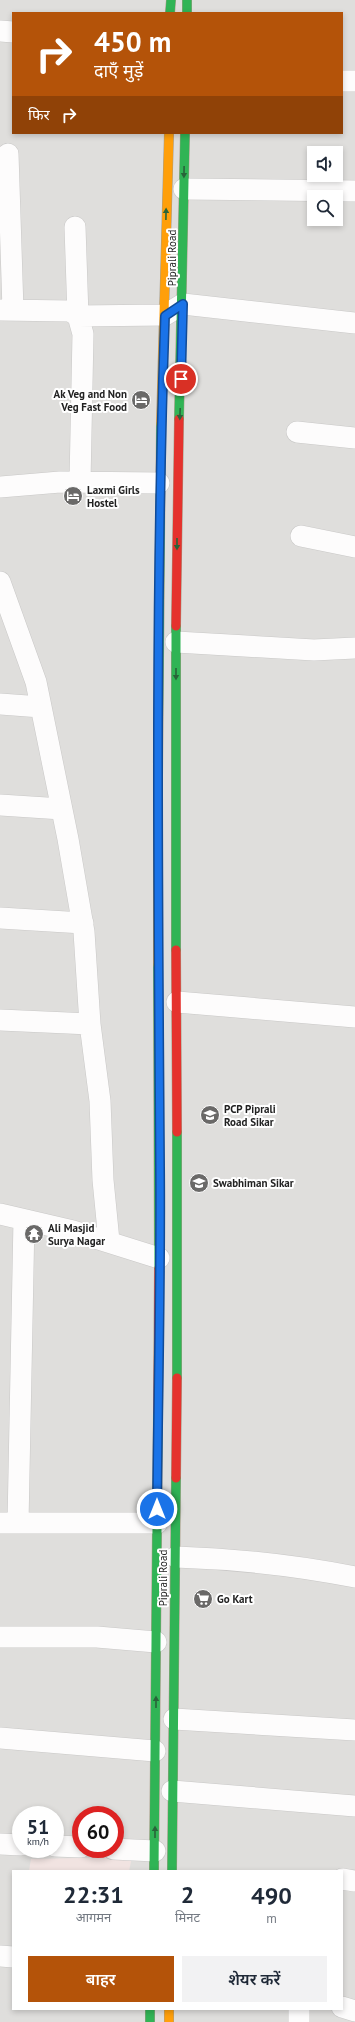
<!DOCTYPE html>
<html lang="hi">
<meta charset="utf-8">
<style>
:root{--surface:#fff;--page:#f2f2f3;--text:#1f2937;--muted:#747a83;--accent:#b45309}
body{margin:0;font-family:"PT Sans","Noto Sans Devanagari",sans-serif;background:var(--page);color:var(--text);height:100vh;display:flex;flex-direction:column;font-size:15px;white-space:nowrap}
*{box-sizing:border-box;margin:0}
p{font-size:13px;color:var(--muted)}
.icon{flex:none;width:22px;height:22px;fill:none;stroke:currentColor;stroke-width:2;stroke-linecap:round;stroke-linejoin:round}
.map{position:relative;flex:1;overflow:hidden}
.panel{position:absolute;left:12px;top:1870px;width:331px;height:140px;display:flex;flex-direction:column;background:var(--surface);border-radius:0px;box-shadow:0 2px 6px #0003}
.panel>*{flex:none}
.top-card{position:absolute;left:12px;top:12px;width:331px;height:122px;border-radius:0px;box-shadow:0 2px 6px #0003;background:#b45309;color:#fff;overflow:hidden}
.fabs{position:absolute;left:307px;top:146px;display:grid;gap:8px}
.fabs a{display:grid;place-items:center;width:36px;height:36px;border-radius:0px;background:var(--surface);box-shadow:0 2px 6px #0003;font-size:20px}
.speed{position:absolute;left:12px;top:1806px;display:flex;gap:8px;font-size:20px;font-weight:700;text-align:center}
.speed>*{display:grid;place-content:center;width:52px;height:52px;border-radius:50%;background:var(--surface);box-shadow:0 2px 6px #0003;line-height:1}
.speed small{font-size:10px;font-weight:400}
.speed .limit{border:6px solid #d22;background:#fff;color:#111}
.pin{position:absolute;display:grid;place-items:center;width:34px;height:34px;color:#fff;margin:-17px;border:2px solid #fff;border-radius:50%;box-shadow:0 1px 4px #0007}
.me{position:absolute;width:44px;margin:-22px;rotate:0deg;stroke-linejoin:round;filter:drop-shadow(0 0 3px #0008)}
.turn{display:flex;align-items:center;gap:14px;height:84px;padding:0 16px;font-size:18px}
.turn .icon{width:52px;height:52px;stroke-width:2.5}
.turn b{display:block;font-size:28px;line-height:34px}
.then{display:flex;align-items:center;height:38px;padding:0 16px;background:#0003;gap:8px;font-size:15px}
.eta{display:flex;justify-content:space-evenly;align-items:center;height:68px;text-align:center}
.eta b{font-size:24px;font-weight:600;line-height:28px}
.primary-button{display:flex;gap:8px;margin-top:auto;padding:8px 16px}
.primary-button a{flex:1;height:46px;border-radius:0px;background:var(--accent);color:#fff;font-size:16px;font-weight:600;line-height:46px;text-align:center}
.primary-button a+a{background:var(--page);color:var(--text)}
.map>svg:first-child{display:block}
.residential{fill:#dfdedc;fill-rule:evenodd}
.commercial{fill:#f1e3e1}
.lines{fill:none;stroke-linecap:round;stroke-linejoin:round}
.street-casing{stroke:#c9c8c7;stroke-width:22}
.fast-casing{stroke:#a79c86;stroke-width:10}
.slow-casing{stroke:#a79c86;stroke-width:10}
.jam-casing{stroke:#a79c86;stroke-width:10}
.street{stroke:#fdfcfc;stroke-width:21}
.fast{stroke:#30b455;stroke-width:9}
.slow{stroke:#ff9f0a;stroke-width:9}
.jam{stroke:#e5322d;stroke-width:9}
.oneway{fill:#286439}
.route-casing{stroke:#114b97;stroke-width:10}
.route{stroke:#1a73e8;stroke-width:7}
.labels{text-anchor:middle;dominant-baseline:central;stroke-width:4;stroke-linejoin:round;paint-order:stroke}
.street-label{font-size:11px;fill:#222;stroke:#fff}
.poi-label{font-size:11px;font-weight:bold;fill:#222;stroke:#fff;text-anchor:start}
</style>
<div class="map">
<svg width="355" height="2022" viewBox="0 0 355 2022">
<rect width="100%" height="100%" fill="#f0eeeb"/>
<path class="residential" d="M0,0H355V2022H0ZM13,13H342V133H13ZM314,153H336V175H314ZM314,197H336V219H314ZM21,1815H55V1849H21ZM81,1815H115V1849H81ZM13,1871H342V2009H13Z"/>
<path class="commercial" d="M132,1857L129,1871H29L31,1859Z"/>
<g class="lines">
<defs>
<path id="street" d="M0,31L13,32
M342,81H355
M8,154L13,310
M184,189L355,191
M75,227L78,316L165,315L183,304L355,323
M0,310L70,311L78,316L83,334L80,482
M297,432L355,438
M0,487L60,482L159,483
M301,536L355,547
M0,582L36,682L68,839L84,932L90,1024
M176,642L314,650L355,648
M0,704L41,707
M0,805L62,809
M0,918L83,923
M177,1002L355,1017
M0,1020L90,1024L100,1101L103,1180L109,1241
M0,1214L73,1231L159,1258
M0,1523H157
M18,1523L24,1220
M176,1557C238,1559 294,1565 355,1577
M0,1637H97L156,1642
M174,1719L355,1730
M0,1738L155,1751
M172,1791L355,1806
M0,1844L21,1845
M55,1846L81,1847
M113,1849L155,1851
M342,1879L355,1881
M0,1956L13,1957
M342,2007L355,2011
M299,2022V2009"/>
<path id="fast" d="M187,0V13
M170,13L171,0
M179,419L185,133
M176,626V950
M158,777L161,424
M158,965L159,1268
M177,1378V1132
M154,1871L158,1413
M172,1871L176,1478
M150,2009V2022"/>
<path id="slow" d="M161,424L169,133
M158,965V777
M169,2009V2022"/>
<path id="jam" d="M176,626L179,419
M176,950L177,1132
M158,1413L159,1268
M176,1478L177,1378"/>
</defs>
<use href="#street" class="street-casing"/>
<use href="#fast" class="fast-casing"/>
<use href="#slow" class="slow-casing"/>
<use href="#jam" class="jam-casing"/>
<use href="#street" class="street"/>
<use href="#fast" class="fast"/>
<use href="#slow" class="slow"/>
<use href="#jam" class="jam"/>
</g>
<defs><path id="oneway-solid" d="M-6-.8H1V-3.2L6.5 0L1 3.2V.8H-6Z"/></defs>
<g class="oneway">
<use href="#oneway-solid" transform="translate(184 172) rotate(91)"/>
<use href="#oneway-solid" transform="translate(166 214) rotate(-89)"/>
<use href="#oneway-solid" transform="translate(180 414) rotate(92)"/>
<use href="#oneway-solid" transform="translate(177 544) rotate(90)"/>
<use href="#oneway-solid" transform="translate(176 674) rotate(90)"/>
<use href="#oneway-solid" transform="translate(156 1702) rotate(-90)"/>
<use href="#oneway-solid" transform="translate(155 1832) rotate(-90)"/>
</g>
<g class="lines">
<defs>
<path id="route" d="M157,1509C158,1395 161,1281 160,1167C158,883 155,599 165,316L183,304L181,379"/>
</defs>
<use href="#route" class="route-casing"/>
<use href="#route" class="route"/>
</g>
<defs>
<symbol id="hotel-disc" viewBox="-11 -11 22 22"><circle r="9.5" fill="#6a6968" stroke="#fff"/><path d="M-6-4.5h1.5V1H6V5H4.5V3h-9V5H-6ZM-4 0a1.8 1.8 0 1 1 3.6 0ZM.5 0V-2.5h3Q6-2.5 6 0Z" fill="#fff"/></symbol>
<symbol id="school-disc" viewBox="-11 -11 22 22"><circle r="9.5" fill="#6a6968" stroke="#fff"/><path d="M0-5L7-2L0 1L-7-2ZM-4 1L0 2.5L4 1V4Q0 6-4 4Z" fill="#fff"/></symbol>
<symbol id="temple-disc" viewBox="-11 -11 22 22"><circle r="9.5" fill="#6a6968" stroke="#fff"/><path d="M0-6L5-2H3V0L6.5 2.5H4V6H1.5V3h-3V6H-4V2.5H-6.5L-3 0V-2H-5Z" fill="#fff"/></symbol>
<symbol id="supermarket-disc" viewBox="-11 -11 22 22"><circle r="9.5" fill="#6a6968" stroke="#fff"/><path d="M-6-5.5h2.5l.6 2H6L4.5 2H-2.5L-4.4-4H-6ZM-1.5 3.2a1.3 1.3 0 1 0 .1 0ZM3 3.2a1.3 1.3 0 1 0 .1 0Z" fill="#fff"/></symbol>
</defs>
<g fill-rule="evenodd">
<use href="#hotel-disc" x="130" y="389" width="22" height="22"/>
<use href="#hotel-disc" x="62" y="485" width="22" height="22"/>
<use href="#school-disc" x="199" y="1104" width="22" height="22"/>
<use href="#school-disc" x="188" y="1172" width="22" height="22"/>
<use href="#temple-disc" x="23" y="1223" width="22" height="22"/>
<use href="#supermarket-disc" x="192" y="1588" width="22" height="22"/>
</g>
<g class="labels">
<g class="street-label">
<text transform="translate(172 258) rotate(-90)">Piprali Road</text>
<text transform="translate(163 1578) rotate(-90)">Piprali Road</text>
</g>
<g class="poi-label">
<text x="127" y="394" text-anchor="end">Ak Veg and Non<tspan x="127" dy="13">Veg Fast Food</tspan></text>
<text x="87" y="490">Laxmi Girls<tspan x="87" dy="13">Hostel</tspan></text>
<text x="224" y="1109">PCP Piprali<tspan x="224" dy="13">Road Sikar</tspan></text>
<text x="213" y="1183">Swabhiman Sikar</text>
<text x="48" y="1228">Ali Masjid<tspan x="48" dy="13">Surya Nagar</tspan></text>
<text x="217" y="1599">Go Kart</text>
</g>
</g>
</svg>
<div class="fabs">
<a><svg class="icon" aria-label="sound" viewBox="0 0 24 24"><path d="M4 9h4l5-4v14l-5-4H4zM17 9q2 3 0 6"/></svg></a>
<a><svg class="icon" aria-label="search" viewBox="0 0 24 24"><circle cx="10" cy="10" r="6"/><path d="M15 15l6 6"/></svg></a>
</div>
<div class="speed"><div>51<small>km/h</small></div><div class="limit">60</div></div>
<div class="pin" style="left:181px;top:379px;background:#d93025"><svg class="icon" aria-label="arrive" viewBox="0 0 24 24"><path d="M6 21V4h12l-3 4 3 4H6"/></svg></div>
<svg class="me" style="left:157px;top:1509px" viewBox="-20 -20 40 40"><circle r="17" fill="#1a73e8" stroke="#fff" stroke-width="3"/><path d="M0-11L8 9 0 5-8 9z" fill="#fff"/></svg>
<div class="top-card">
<div class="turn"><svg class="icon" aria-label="right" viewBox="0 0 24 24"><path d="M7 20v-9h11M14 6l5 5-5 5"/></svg><div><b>450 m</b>दाएँ मुड़ें</div></div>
<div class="then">फिर<svg class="icon" aria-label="right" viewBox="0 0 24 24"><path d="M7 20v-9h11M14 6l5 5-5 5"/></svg></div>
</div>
<section class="panel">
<div class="eta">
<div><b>22:31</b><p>आगमन</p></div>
<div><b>2</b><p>मिनट</p></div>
<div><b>490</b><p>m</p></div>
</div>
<div class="primary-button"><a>बाहर</a><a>शेयर करें</a></div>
</section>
</div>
